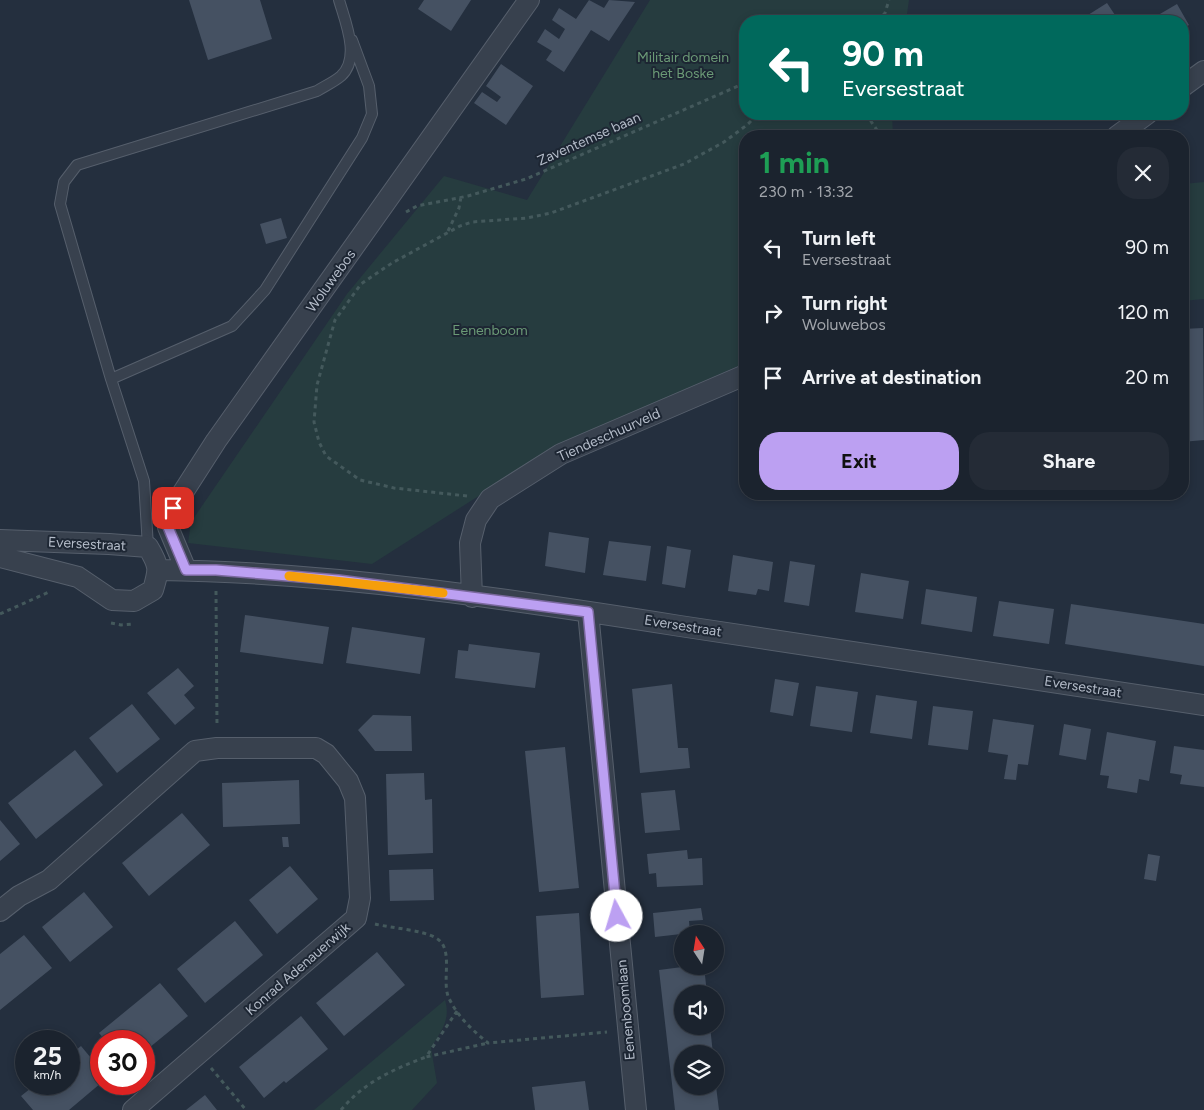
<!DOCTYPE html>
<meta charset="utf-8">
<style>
:root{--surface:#1b232e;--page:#242b36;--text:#f1f3f6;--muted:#a0a4aa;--line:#39404a;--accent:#bca0f2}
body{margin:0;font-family:Figtree,sans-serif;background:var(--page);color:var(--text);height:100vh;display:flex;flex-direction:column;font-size:19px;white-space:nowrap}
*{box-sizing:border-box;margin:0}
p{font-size:16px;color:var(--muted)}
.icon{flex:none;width:28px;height:28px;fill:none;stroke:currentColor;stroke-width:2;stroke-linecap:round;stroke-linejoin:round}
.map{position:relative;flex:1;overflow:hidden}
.drawer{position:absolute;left:739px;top:130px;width:450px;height:370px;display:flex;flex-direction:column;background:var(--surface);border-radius:20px;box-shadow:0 2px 8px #0003,0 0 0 1px var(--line)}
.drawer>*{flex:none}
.banner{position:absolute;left:739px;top:15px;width:450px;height:105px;border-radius:20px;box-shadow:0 2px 8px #0003,0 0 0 1px var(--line);background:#00695c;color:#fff;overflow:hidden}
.needle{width:32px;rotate:348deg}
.tools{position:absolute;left:674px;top:925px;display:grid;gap:10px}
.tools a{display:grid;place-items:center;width:50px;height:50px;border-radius:50%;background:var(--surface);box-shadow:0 2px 8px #0003,0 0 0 1px var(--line);font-size:25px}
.speed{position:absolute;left:15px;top:1030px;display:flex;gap:10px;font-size:25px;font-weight:700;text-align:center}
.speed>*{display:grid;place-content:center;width:65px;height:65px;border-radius:50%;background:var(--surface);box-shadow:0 2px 8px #0003,0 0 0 1px var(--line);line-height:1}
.speed small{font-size:12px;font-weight:400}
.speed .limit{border:8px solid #d22;background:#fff;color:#111}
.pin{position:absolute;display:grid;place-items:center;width:42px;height:42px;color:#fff;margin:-21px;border-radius:10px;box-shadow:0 2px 8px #0006}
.me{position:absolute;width:55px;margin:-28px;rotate:354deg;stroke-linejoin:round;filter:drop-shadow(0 0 4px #0008)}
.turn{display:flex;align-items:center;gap:18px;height:105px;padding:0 20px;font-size:22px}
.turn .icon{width:65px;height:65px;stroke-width:2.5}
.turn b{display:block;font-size:35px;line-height:42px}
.round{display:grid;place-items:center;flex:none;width:52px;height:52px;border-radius:20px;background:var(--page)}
.summary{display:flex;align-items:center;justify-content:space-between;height:85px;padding:0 20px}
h1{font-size:30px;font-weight:700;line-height:38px;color:#1e9e55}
.action{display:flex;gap:10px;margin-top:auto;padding:10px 20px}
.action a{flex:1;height:58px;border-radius:20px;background:var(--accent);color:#111;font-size:20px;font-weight:700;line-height:58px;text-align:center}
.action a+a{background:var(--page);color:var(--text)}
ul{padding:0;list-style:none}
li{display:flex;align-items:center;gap:15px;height:65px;padding:0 20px}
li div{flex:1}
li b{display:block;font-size:19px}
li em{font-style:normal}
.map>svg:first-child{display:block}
.green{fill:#263c3f}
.building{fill:#455162}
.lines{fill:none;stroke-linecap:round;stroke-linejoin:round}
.lane-casing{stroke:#565f6c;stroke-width:12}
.street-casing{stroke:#565f6c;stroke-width:22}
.path{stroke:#44595c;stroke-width:3;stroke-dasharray:4 4;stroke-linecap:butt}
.lane{stroke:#38414e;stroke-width:10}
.street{stroke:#38414e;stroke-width:20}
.route-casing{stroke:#7a689d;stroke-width:12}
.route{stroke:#bca0f2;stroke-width:9}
.slow{stroke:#f59e0b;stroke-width:9}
.labels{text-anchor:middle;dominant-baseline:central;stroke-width:4;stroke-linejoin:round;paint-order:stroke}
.park-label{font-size:14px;fill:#6b9a76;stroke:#1d2633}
.street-label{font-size:14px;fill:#b4bcc9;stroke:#1d2633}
</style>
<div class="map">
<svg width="1204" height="1110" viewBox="0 0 1204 1110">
<rect width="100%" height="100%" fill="#242f3e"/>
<path class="green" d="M650,0H909L906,21H745V114H892L893,136H745V363L557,446L372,564L188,543L191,522L347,294L444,176L527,200Z
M1204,182V299L1183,301V184Z
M445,1000C451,1020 441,1031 431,1048L437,1083L412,1110H314Z"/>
<path class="building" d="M189,0H260L272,39L208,60Z
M424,0H471L451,31L418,9Z
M589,0L604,8L609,0L635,2L609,41L591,30L564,72L546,60L552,51L537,42L545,29L559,39L565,29L552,20L559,8L576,19Z
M1107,3L1119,21H1093L1088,15Z
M1177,4L1189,25L1182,29V21H1148Z
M501,64L533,86L506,125L474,103L482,92L497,102L501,97L486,86Z
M281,218L287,238L266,244L260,224Z
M1203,328L1204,440L1182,442V329Z
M549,532L589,538L585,573L545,566Z
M609,541L651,546L646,581L603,575Z
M667,546L691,550L685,588L662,584Z
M733,555L773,562L769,591L758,589L756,595L728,591Z
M790,561L815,565L809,606L784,602Z
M861,573L909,581L903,619L855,612Z
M926,589L977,597L972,632L921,624Z
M999,601L1054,609L1049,644L993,636Z
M1071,604L1204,624V666L1065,644Z
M245,615L329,627L323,664L240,652Z
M352,627L425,638L420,674L346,663Z
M469,644L540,653L535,688L455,678L458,650L468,651Z
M178,668L194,686L184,695L195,708L175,725L147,693Z
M775,679L799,683L793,716L770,712Z
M672,684L678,748H688L690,768L640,773L632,689Z
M816,686L858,692L852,732L810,726Z
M876,695L917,701L912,739L870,733Z
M132,704L160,739L117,773L89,738Z
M933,706L973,711L968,750L928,745Z
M373,715L411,716L412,751H375L358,730Z
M993,719L1034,725L1028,765L1018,764L1016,780L1004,779L1008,755L988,752Z
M1064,724L1091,729L1086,760L1059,755Z
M1107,732L1156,741L1149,781L1139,779L1137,793L1107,788L1109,776L1100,775Z
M1174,746L1204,750V787L1180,784L1182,775L1170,773Z
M565,747L579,888L539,892L525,751Z
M75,750L103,785L36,839L8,803Z
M424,773L425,800L432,799L433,853L388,855L386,774Z
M299,780L300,824L223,827L222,783Z
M675,790L680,830L645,833L641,793Z
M182,813L210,845L149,896L122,863Z
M0,820L20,844L0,861Z
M282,837H288L289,847H283Z
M687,850L688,859L702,858L703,885L657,887L656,873L649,874L647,854Z
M1148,854L1160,856L1156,881L1144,879Z
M290,866L318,899L277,934L249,900Z
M433,869L434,900L390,901L389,870Z
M84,892L113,927L70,962L42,927Z
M701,908L703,920L689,921L690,933L655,937L653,913Z
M579,913L584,995L541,998L536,916Z
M235,921L263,955L205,1003L177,969Z
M24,935L52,968L0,1010V954Z
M377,952L405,985L344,1036L316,1003Z
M690,966H704L707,994H682V1026H710L713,1054H682V1086H716L719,1110H675L659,970Z
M160,983L188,1016L144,1052V1041H106L99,1033Z
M301,1016L328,1049L286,1083L284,1081L264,1098L239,1067Z
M81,1046L101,1070V1083L69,1110H33L21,1096L36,1084H69V1056Z
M585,1081L589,1110H535L532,1087Z
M205,1095L217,1110H186Z"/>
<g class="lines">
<defs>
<path id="lane" d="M111,379L232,326L265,290L362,138L372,114L369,86L352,40
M148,547L144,481L111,379L60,204L64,182L77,165L317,91C325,86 334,82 341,76C361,58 345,21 339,0"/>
<path id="street" d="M1182,87L1204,71
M1117,136L1147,114
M0,540L109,544L148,547C160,567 159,569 153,590L134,601L112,600L78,577L0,557
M159,570C333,572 508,599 680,626C855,652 1029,679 1204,705
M186,570L168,527L173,508L216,441L529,0
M472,597L470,543L476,520L490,499L561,454L745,375
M588,612L636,1110
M0,911L19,896L49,880L195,751L217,748H316L326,754L348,781L355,798L360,898L356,918L133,1110"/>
</defs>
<use href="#lane" class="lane-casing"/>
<use href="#street" class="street-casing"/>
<path class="path" d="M878,21L885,13L889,0
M866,114L881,136
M406,212L417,206L468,196L526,179L745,83
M448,231L459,208L461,197
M467,496L394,488L360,480L326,456L319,442L314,422L317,385L335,320L361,284L392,263L460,226L472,222L527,218L551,213L684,164L724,142L747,125L758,114
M216,591L217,727
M0,614L49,592
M111,623L121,625L134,624
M375,924C391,928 423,930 436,938C454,948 442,978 448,996C456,1015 472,1030 488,1043L607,1032
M457,1011L426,1057L488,1043
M211,1068L246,1110
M341,1110C364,1082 394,1069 426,1057"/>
<use href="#lane" class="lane"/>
<use href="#street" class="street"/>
</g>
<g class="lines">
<defs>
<path id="route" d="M173,508L168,527L186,570H216L338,580L588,612L617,916"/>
</defs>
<use href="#route" class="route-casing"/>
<use href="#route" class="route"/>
<path class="slow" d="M289,576L443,593"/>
</g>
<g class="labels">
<g class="park-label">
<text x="683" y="57">Militair domein<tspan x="683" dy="16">het Boske</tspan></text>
<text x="490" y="330">Eenenboom</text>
</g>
<g class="street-label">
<text transform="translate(589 139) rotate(-24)">Zaventemse baan</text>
<text transform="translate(331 281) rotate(-54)">Woluwebos</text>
<text transform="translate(609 435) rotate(-24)">Tiendeschuurveld</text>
<text transform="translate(87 544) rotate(3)">Eversestraat</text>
<text transform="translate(683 626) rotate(9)">Eversestraat</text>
<text transform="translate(1083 687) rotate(9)">Eversestraat</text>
<text transform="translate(298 969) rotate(-41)">Konrad Adenauerwijk</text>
<text transform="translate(626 1010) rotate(-95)">Eenenboomlaan</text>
</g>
</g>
</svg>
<div class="tools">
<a><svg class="needle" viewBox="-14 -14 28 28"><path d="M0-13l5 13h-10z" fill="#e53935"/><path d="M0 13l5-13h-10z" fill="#a0a4aa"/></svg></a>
<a><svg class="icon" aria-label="sound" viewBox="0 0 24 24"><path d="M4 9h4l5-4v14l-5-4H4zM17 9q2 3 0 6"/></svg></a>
<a><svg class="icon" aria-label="layers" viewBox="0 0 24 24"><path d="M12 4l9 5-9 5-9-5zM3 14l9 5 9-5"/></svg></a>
</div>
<div class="speed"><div>25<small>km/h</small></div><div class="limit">30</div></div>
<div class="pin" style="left:173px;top:508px;background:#d93025"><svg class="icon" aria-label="arrive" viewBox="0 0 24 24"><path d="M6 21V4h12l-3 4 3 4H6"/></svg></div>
<svg class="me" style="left:617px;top:916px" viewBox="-20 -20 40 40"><circle r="19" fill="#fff"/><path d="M0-13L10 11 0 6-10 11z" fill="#bca0f2"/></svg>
<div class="banner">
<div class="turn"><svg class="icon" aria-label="left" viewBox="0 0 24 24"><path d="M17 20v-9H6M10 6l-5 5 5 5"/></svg><div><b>90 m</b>Eversestraat</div></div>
</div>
<section class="drawer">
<div class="summary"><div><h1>1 min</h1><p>230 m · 13:32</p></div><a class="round"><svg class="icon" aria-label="close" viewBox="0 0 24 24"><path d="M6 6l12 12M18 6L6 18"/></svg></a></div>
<ul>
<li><svg class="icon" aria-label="left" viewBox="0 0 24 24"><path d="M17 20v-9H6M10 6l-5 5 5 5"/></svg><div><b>Turn left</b><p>Eversestraat</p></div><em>90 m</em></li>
<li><svg class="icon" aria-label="right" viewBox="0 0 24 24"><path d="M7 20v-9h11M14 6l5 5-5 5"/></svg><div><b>Turn right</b><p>Woluwebos</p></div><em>120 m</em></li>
<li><svg class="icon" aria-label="arrive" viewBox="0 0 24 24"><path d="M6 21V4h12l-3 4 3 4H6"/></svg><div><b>Arrive at destination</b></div><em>20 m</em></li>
</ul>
<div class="action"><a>Exit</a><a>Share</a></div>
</section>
</div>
